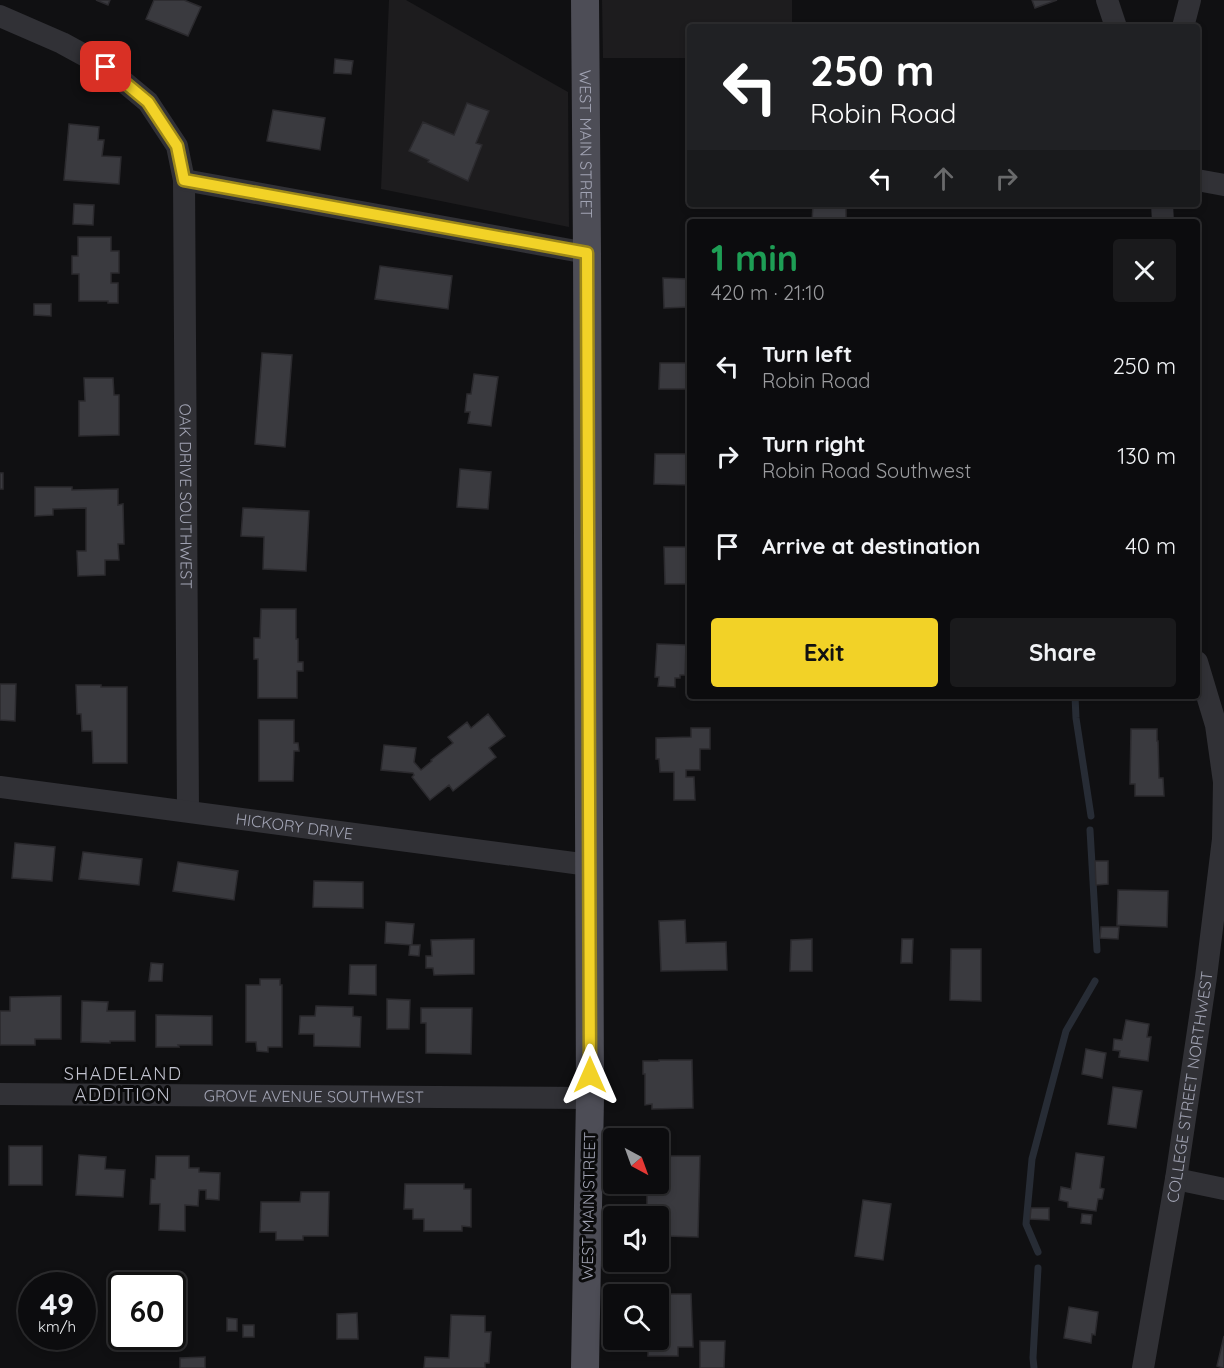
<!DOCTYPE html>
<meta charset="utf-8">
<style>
:root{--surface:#0c0c0e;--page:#1a1a1c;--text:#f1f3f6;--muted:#9a9b9e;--line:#2c2c2e;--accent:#f2d227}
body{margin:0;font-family:Quicksand,sans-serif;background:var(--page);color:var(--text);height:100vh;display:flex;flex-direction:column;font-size:22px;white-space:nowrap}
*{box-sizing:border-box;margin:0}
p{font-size:20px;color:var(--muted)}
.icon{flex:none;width:33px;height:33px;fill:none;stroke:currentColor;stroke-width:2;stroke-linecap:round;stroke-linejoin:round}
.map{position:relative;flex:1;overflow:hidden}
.panel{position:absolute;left:687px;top:219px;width:513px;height:480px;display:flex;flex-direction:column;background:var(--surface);border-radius:6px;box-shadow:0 3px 9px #0003,0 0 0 2px var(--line)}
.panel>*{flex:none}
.hud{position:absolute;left:687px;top:24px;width:513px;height:183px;border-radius:6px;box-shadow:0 3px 9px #0003,0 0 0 2px var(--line);background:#202124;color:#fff;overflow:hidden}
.needle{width:39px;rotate:139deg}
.buttons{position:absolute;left:603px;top:1128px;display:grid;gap:12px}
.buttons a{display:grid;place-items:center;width:66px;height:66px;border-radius:6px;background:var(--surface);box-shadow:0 3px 9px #0003,0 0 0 2px var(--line);font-size:30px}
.speed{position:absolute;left:18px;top:1272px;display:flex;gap:12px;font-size:30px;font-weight:700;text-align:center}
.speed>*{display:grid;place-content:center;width:78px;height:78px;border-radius:50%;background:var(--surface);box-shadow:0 3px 9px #0003,0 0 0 2px var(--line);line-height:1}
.speed small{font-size:15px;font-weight:400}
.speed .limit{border:3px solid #111;border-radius:9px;background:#fff;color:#111}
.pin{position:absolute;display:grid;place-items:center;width:51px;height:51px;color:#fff;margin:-26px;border-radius:12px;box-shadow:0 3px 9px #0006}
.me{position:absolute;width:66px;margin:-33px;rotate:0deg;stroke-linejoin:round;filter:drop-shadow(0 0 4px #0008)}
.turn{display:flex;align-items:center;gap:21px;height:126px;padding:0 24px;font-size:27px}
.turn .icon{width:78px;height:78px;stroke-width:2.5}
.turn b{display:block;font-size:42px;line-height:51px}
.lanes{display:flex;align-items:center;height:57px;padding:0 24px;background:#0003;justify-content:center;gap:30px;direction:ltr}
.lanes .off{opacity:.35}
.round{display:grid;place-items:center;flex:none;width:63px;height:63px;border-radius:6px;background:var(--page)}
.overview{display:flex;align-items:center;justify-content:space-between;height:102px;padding:0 24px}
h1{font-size:36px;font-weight:700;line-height:45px;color:#1e9e55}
.cta{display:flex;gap:12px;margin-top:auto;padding:12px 24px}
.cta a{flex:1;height:69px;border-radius:6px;background:var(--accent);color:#111;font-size:24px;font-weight:700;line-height:69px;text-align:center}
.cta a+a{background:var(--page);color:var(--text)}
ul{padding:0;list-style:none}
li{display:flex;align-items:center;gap:18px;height:90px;padding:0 24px}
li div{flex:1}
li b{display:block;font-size:22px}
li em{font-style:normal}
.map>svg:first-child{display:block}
.built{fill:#1d1c1e}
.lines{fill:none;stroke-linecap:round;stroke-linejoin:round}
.stream{stroke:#272c35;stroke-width:7}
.building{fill:#3a3a3f;stroke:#2b2a2e;stroke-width:1.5}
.minor{stroke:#313136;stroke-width:22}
.major{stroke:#4d4d56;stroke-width:28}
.route-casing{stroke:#9d8819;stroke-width:15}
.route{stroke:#f2d227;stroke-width:10}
.labels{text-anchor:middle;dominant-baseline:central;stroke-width:6;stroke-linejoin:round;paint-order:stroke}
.street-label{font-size:16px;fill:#a1a3b3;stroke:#0b0b0c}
.neighbourhood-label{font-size:18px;letter-spacing:1.5px;fill:#c2c3cf;stroke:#0b0b0c}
</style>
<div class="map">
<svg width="1224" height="1368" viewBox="0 0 1224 1368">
<rect width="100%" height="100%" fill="#101012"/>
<path class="built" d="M389,0H406L568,92L569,227L381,189Z
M602,0H792V27H690V58H603Z"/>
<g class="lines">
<path class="stream" d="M1075,696L1076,718L1091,816
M1090,830L1097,950
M1038,1252L1026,1224L1032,1159L1066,1031L1095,981
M1034,1368L1033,1358L1038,1268"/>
</g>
<path class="building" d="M96,0H110L108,5Z
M154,0H184L201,7L188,36L146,19Z
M1032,0H1057L1035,8Z
M335,59L353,61L351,74L334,73Z
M467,103L489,111L476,143L482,145L468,181L428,162L429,160L409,151L423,122L454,135Z
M273,110L325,118L320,150L267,141Z
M69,124L99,127L98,140H104L102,156L121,157L119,184L64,180Z
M74,204L94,205L93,225L73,224Z
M813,204H846V222H812Z
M78,237H111V251H119V273H111V283H118V303H108V301H79V274H72V256H78Z
M380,266L452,276L448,309L375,299Z
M663,278L690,279V307L664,308Z
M34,304H51V316L34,315Z
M262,353L292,355L285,447L255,444Z
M660,363H690V389H659Z
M474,374L498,377L491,426L468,423L470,412H465L467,394H471Z
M84,378H113L114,395H119V435L79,436V401H85Z
M655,454H690V485L654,484Z
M460,469L491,472L488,509L457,507Z
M0,473H3V489H0Z
M35,487H72V490L118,489V505L123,504L124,544H118L119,560H105V575L78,576L77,551H86V508L53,509V515L35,516Z
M243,508L309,511L306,571L263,569L264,537L241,536Z
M664,547H690V584H665Z
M261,609H296V639H298V662H303V671H297V698H258V659H254V638H260Z
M657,644L686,645L685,675H680V678H675V687L658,686L659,677H655Z
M0,684H16L15,721L0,720Z
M76,685H101V687H127V763H93L92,731H82L81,714H77Z
M488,714L505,736L489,748L496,757L453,791L449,785L430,800L412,777L414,775L413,773L381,770L384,745L416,748L414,762L421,770L432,761L431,760L453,743L448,737L467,722L471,728Z
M259,720H294V743H298L299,751H294L293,781H259Z
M691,728H710V749H700V770H686V777H694L695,800H674V772H660L659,759H656V738L691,737Z
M1131,729H1157V741H1158L1159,778H1163L1164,796H1135V784H1130Z
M15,843L55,847L52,881L12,878Z
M83,852L142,859L139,885L79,879Z
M1095,861H1108V884L1096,885Z
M178,862L238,871L234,900L173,891Z
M314,881L363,882V908L313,907Z
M1118,890L1168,891L1167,927L1117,925Z
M685,920L686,943L726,942L727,970L661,971L659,921Z
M386,922L414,924L412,945L385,943Z
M1101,927H1119L1118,939L1100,938Z
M474,939V974L434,975L433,968H426V956H432L431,940Z
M812,939V971H790L791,940Z
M902,939H913L912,963H901Z
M410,945H420L419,956L409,955Z
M951,949H981V1001L950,1000Z
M151,963L163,964L162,981H149Z
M350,965H376V995L349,994Z
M260,979H280V985H282V1047H268V1052L257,1051L256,1042H246V985H260Z
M61,996V1039H35V1045H0V1011H10V997Z
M387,999L410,1000L409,1029H387Z
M82,1001L108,1002L107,1011H135V1041H110V1043L81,1042Z
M316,1006L353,1007V1016L361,1017L360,1047L314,1046V1034H299L300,1016H315Z
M421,1008H472L471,1054L426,1053V1023H421Z
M156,1015L212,1016V1045H178L179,1047H156Z
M1126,1020L1149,1024L1147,1037H1151L1148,1061L1119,1057L1120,1051L1113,1050L1114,1039L1122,1040Z
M1086,1049L1106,1053L1102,1078L1082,1074Z
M659,1060H692L693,1108L652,1109V1104L645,1105V1074H643V1061H659Z
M1113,1087L1142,1091L1136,1128L1108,1124Z
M9,1146H42V1185H9Z
M1076,1153L1104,1157L1100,1188L1104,1189L1102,1199H1098L1096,1211L1068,1207V1202L1059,1200L1061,1187L1071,1189Z
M79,1155L106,1157L105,1169L125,1170L123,1197L76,1195Z
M156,1156H189V1168H199V1172L220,1173L219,1200L206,1199V1190H199L198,1206L185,1205V1231L159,1230L160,1204H150L151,1179H155Z
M666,1156H700L698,1237L665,1236V1210H647V1184H658V1180L666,1181Z
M405,1184H464V1189H471V1227L462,1226V1231H424V1219H413V1209H404Z
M301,1192H329L328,1236H303V1240H276V1232H260L261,1202H300Z
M863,1200L891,1204L883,1260L855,1256Z
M1031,1208H1049V1220L1030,1219Z
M1082,1214L1092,1215L1091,1224L1081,1223Z
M648,1294H691L693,1347H678V1356H648V1340H658V1294Z
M1069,1307L1098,1312L1095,1335L1092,1334L1091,1343L1064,1338Z
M357,1313L358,1339H337V1314Z
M451,1315L485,1316V1332H491L489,1363H485V1368H424L425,1357L449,1358Z
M227,1318L237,1319V1331H227Z
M243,1325H254V1337H243Z
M1224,1336V1368H1223L1217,1366Z
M700,1341H725L724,1368H700Z
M205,1357V1368H180V1358Z"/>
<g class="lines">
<g class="minor">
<path d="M1107,0L1116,27"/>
<path id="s1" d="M0,16L62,43L106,67L148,102L177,146L184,180L188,811"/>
<path d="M1183,27L1190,0"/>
<path d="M184,180L587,253"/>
<path d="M1197,180L1224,185"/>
<path d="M1162,204L1163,222"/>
<path id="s2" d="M0,787L589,865"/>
<path id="s3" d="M0,1094L590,1098"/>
<path d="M1176,1179L1224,1189"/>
<path id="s4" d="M1143,1368L1176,1179L1206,977L1223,839L1224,782L1216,725L1197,662"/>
</g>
<path class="major" id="s5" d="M585,0L587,253L590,1098L585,1368"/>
</g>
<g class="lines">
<defs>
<path id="route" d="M106,67L148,102L177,146L184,180L587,253L590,1075"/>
</defs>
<use href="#route" class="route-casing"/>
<use href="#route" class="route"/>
</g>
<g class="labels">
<g class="street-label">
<text stroke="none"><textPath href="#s5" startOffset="144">WEST MAIN STREET</textPath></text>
<text stroke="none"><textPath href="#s1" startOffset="576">OAK DRIVE SOUTHWEST</textPath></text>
<text stroke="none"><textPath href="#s2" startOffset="297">HICKORY DRIVE</textPath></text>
<text stroke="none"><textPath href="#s4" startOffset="285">COLLEGE STREET NORTHWEST</textPath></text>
<text stroke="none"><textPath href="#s3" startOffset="314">GROVE AVENUE SOUTHWEST</textPath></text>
<text transform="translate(588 1206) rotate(-89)">WEST MAIN STREET</text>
</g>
<g class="neighbourhood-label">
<text x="123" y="1073">SHADELAND<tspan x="123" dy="21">ADDITION</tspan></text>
</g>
</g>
</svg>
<div class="buttons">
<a><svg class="needle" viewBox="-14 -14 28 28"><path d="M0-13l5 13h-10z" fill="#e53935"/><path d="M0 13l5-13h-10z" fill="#9a9b9e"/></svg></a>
<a><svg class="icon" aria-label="sound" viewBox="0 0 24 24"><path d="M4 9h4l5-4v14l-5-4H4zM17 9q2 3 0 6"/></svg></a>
<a><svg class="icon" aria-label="search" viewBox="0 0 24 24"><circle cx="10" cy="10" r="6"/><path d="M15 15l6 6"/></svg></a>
</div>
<div class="speed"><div>49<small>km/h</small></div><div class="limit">60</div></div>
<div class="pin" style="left:106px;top:67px;background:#d93025"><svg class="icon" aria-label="arrive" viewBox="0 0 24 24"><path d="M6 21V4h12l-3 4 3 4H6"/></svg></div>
<svg class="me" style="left:590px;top:1075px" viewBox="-20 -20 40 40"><path d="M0-17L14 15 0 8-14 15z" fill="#f2d227" stroke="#fff" stroke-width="4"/></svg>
<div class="hud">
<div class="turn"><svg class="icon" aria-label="left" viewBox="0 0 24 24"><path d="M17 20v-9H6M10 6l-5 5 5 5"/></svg><div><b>250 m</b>Robin Road</div></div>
<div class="lanes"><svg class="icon" aria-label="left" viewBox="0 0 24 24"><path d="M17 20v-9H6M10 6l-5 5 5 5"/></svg><svg class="icon off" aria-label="ahead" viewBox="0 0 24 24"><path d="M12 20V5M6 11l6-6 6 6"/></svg><svg class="icon off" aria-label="right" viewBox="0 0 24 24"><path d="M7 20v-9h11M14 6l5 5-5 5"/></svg></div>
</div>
<section class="panel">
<div class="overview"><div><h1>1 min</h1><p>420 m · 21:10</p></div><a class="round"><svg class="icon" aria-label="close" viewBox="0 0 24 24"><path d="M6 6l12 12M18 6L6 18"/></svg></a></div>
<ul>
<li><svg class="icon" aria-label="left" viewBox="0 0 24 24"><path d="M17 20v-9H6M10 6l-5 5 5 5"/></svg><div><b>Turn left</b><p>Robin Road</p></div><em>250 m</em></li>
<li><svg class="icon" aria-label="right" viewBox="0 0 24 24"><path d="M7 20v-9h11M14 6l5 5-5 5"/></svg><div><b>Turn right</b><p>Robin Road Southwest</p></div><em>130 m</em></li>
<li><svg class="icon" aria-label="arrive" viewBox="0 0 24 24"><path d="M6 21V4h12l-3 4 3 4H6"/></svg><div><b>Arrive at destination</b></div><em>40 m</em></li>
</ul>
<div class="cta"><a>Exit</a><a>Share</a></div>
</section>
</div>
